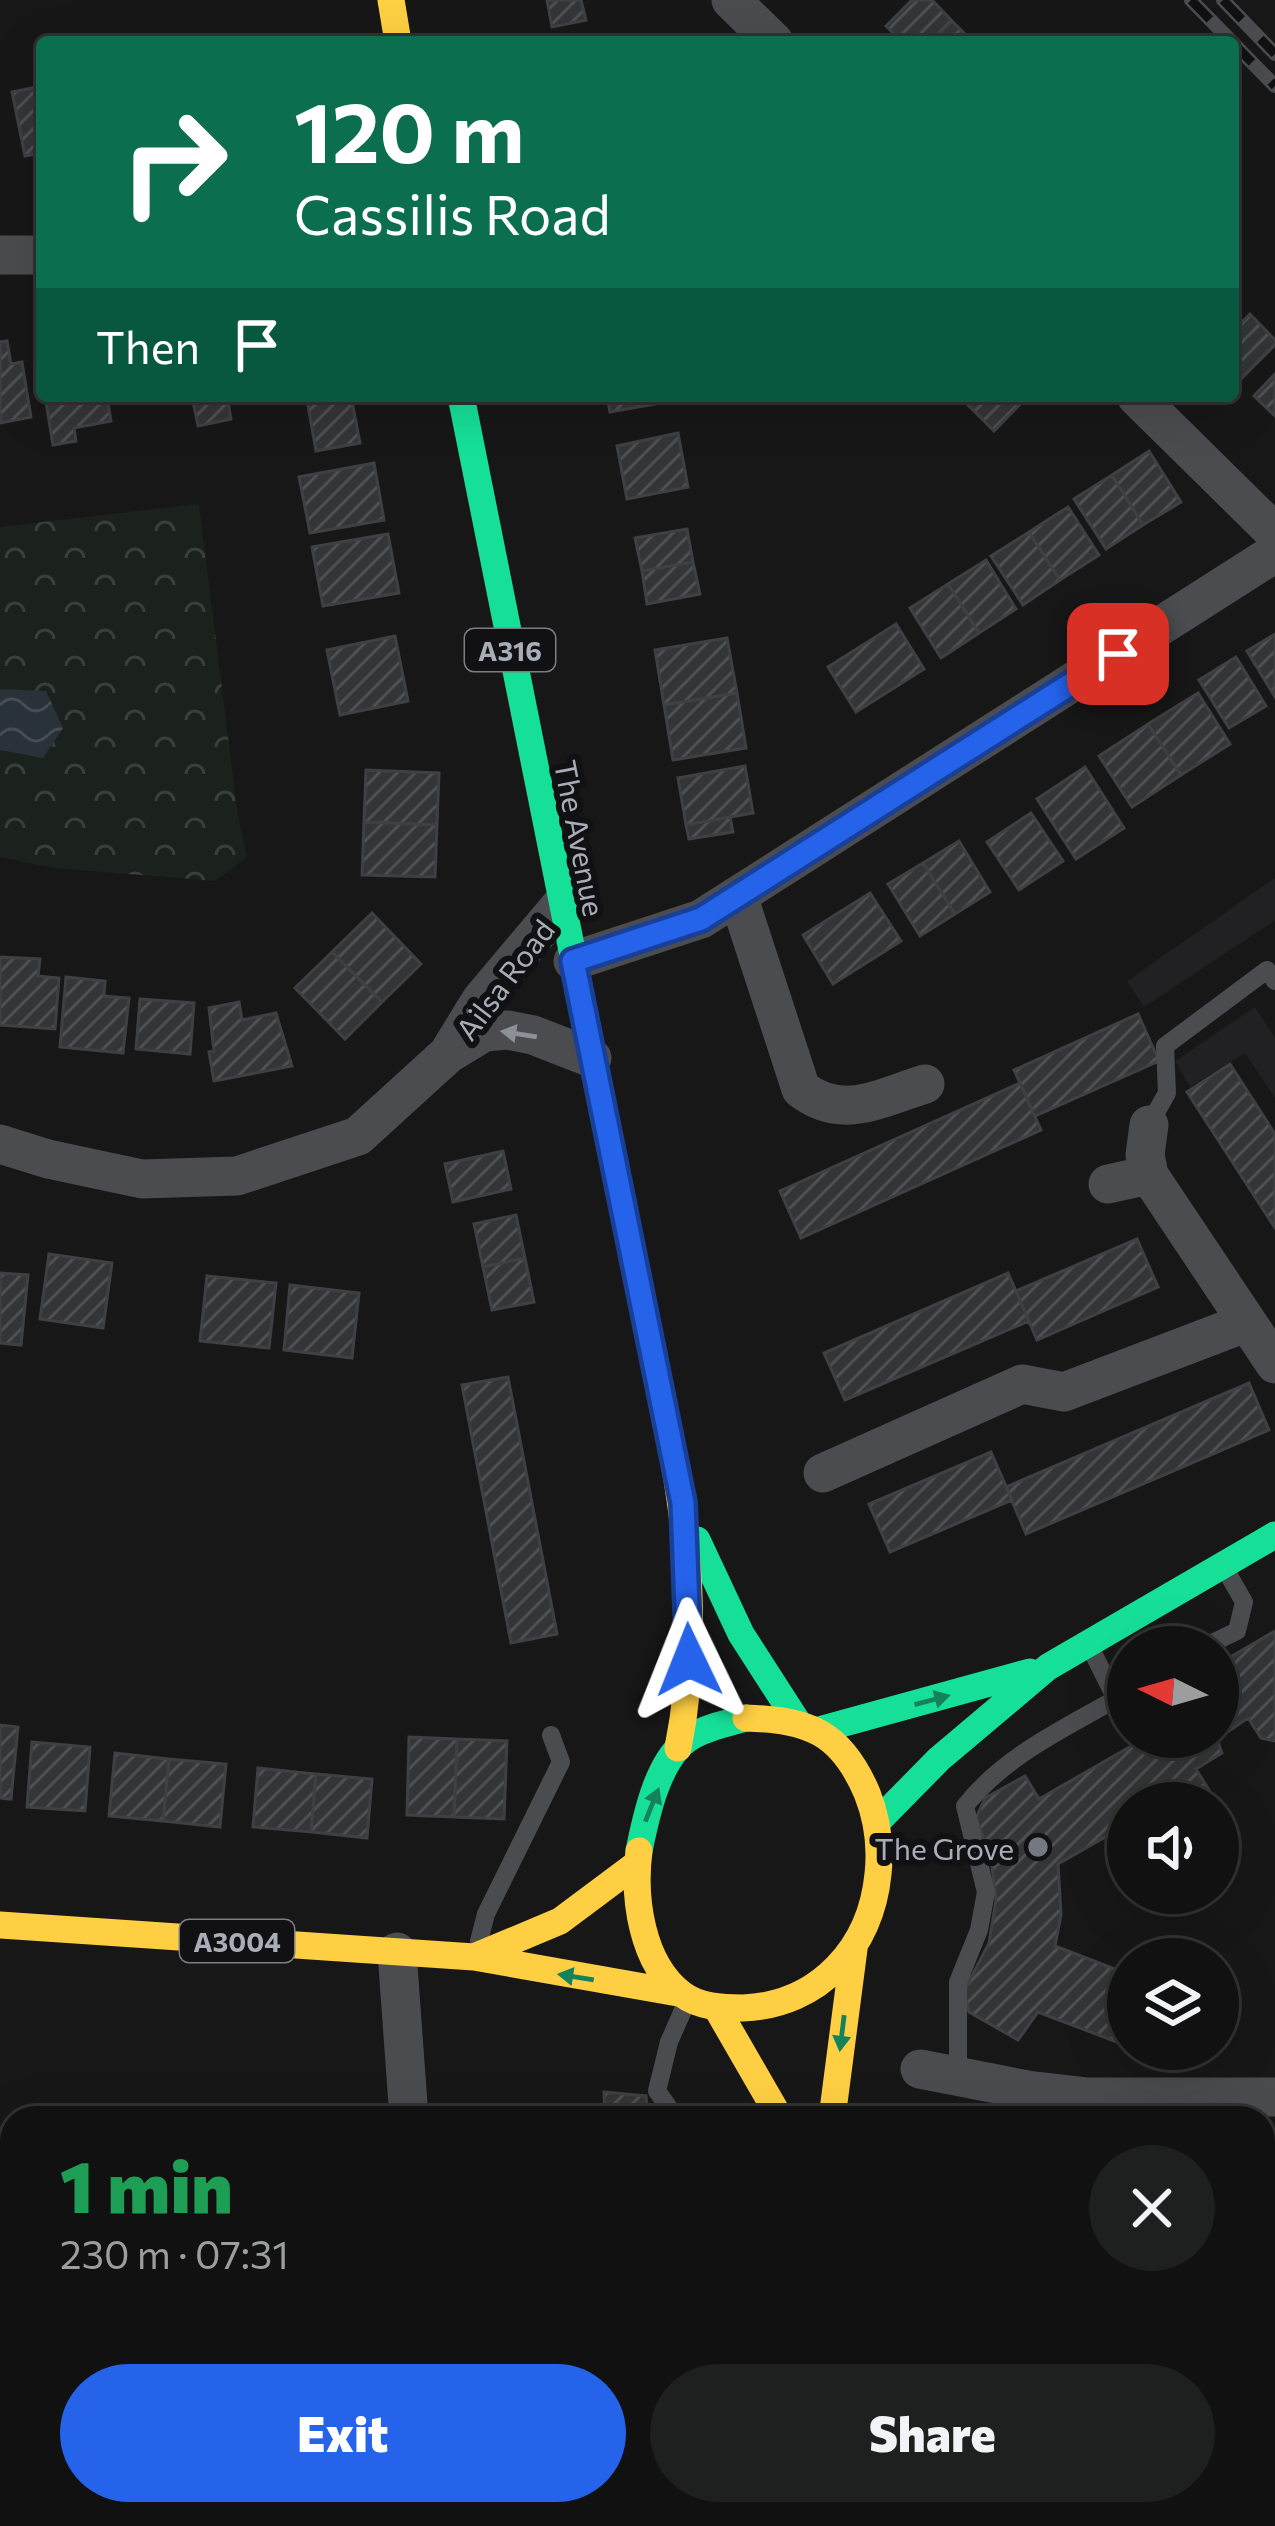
<!DOCTYPE html>
<meta charset="utf-8">
<style>
:root{--surface:#111;--page:#1e1f1f;--text:#f1f3f6;--muted:#9c9d9f;--line:#303131;--accent:#2563eb}
body{margin:0;font-family:Commissioner,sans-serif;background:var(--page);color:var(--text);height:100vh;display:flex;flex-direction:column;font-size:45px;white-space:nowrap}
*{box-sizing:border-box;margin:0}
p{font-size:39px;color:var(--muted)}
.icon{flex:none;width:66px;height:66px;fill:none;stroke:currentColor;stroke-width:2;stroke-linecap:round;stroke-linejoin:round}
.map{position:relative;flex:1;overflow:hidden}
.side{position:absolute;left:0px;top:2106px;width:1275px;height:420px;display:flex;flex-direction:column;background:var(--surface);border-radius:36px 36px 0 0;box-shadow:0 12px 48px #0002,0 0 0 3px var(--line)}
.side>*{flex:none}
.banner{position:absolute;left:36px;top:36px;width:1203px;height:366px;border-radius:12px;box-shadow:0 12px 48px #0002,0 0 0 3px var(--line);background:#0b6e4f;color:#fff;overflow:hidden}
.needle{width:78px;rotate:275deg}
.controls{position:absolute;left:1107px;top:1626px;display:grid;gap:24px}
.controls a{display:grid;place-items:center;width:132px;height:132px;border-radius:50%;background:var(--surface);box-shadow:0 12px 48px #0002,0 0 0 3px var(--line);font-size:60px}
.pin{position:absolute;display:grid;place-items:center;width:102px;height:102px;color:#fff;margin:-51px;border-radius:24px;box-shadow:0 6px 18px #0006}
.me{position:absolute;width:132px;margin:-66px;rotate:358deg;stroke-linejoin:round;filter:drop-shadow(0 0 9px #0008)}
.turn{display:flex;align-items:center;gap:42px;height:252px;padding:0 60px;font-size:54px}
.turn .icon{width:156px;height:156px;stroke-width:2.5}
.turn b{display:block;font-size:84px;line-height:102px}
.then{display:flex;align-items:center;height:114px;padding:0 60px;background:#0003;gap:24px;font-size:45px}
.round{display:grid;place-items:center;flex:none;width:126px;height:126px;border-radius:63px;background:var(--page)}
.head{display:flex;align-items:center;justify-content:space-between;height:204px;padding:0 60px}
h1{font-size:72px;font-weight:800;line-height:90px;color:#1e9e55}
.action{display:flex;gap:24px;margin-top:auto;padding:24px 60px}
.action a{flex:1;height:138px;border-radius:72px;background:var(--accent);color:#fff;font-size:48px;font-weight:800;line-height:138px;text-align:center}
.action a+a{background:var(--page);color:var(--text)}
.map>svg:first-child{display:block}
.built{fill:#212124}
.forest{fill:url(#forest-crowns)}
.water{fill:url(#water-waves)}
.building{fill:url(#building-hatch);stroke:#3f4043;stroke-width:3}
.lines{fill:none;stroke-linecap:round;stroke-linejoin:round}
.lane{stroke:#4b4c50;stroke-width:18}
.street{stroke:#4b4c50;stroke-width:39}
.fast{stroke:#16e098;stroke-width:27}
.slow{stroke:#ffcf43;stroke-width:27}
.rail-casing{stroke:#4b4c4f;stroke-width:14}
.rail{stroke:#111113;stroke-width:9;stroke-dasharray:27;stroke-linecap:butt}
.oneway{fill:#8c9099}
.oneway2{fill:#14835c}
.route-casing{stroke:#184099;stroke-width:30}
.route{stroke:#2563eb;stroke-width:21}
.poi-dot{fill:#757880;stroke:#111113;stroke-width:4.5}
.labels{text-anchor:middle;dominant-baseline:central;stroke-width:12;stroke-linejoin:round;paint-order:stroke}
.shield{fill:#111113;stroke:#7b7e86;stroke-width:3}
.shield-label{font-size:27px;font-weight:bold;fill:#a8adb8}
.street-label{font-size:30px;fill:#a8adb8;stroke:#111113}
.poi-label{font-size:30px;fill:#a8adb8;stroke:#111113;text-anchor:end}
</style>
<div class="map">
<svg width="1275" height="2526" viewBox="0 0 1275 2526">
<defs>
<pattern id="forest-crowns" width="20" height="18" patternUnits="userSpaceOnUse" patternTransform="scale(3)"><rect width="20" height="18" fill="#1b211c"/><path d="M2 6a3 3 0 1 1 6 0M12 15a3 3 0 1 1 6 0" fill="none" stroke="#393f3b"/></pattern>
<pattern id="water-waves" width="16" height="10" patternUnits="userSpaceOnUse" patternTransform="scale(3)"><rect width="16" height="10" fill="#2a3239"/><path d="M0 5q4-4 8 0t8 0" fill="none" stroke="#464d54"/></pattern>
<pattern id="building-hatch" width="6" height="6" patternUnits="userSpaceOnUse" patternTransform="scale(3)"><rect width="6" height="6" fill="#343537"/><path d="M-1 1l2-2M0 6l6-6M5 7l2-2" fill="none" stroke="#4f5052"/></pattern>
</defs>
<rect width="100%" height="100%" fill="#171717"/>
<path class="built" d="M1275,878V920L1144,1007L1127,981Z
M1255,1007L1275,1038V1098L1245,1053L1190,1087L1175,1061Z
M953,2514H1166L1167,2526H954Z"/>
<path class="forest" d="M199,504L238,816L247,857L215,881L54,868L0,857V527Z"/>
<path class="water" d="M0,689L46,691L63,728L43,758L0,750Z"/>
<path class="building" d="M547,0H581L586,20L552,27Z
M912,0H932L952,21L931,42H902L886,26Z
M952,21L973,42H931Z
M42,86V153L25,156L12,92Z
M1250,314L1275,340V345L1238,382L1233,377V331Z
M7,341L11,364L22,362L31,417L0,423V342Z
M1275,374V416L1254,396Z
M45,396H107L111,421L74,428L76,441L53,445Z
M192,396H227L231,419L198,426Z
M288,396H351L360,443L316,451L307,400L289,403Z
M607,396H665L666,402L610,412Z
M959,396H1028L994,431Z
M678,433L688,487L627,499L617,446Z
M1149,451L1181,502L1143,525L1112,475Z
M374,463L384,520L310,533L299,477Z
M1112,475L1143,525L1106,549L1074,499Z
M1068,507L1099,555L1060,580L1029,532Z
M687,529L693,562L642,571L635,538Z
M1029,532L1060,580L1023,605L991,556Z
M388,534L399,593L323,606L312,547Z
M986,560L1016,609L979,633L948,584Z
M693,562L700,594L647,604L642,571Z
M948,584L979,633L941,658L910,608Z
M896,624L924,669L856,712L828,667Z
M1275,634V697L1247,651Z
M395,636L408,701L340,715L327,650Z
M727,638L737,693L664,705L655,650Z
M1236,657L1266,706L1229,728L1199,680Z
M737,693L746,748L673,760L664,705Z
M1198,693L1230,744L1181,775L1148,724Z
M1148,724L1181,775L1132,807L1099,756Z
M745,766L753,813L686,825L678,778Z
M1085,767L1124,828L1076,859L1037,799Z
M366,770L439,773L437,825L364,822Z
M1031,813L1063,861L1019,890L987,842Z
M730,817L733,832L689,839L686,825Z
M364,822L437,825L435,877L362,875Z
M959,841L990,892L955,914L923,863Z
M923,863L955,914L920,936L888,884Z
M870,893L901,941L833,984L803,935Z
M372,913L421,964L382,1002L332,952Z
M332,952L382,1002L345,1039L295,988Z
M0,957L40,959L38,976L59,978L55,1029L0,1025Z
M66,977L105,981L104,996L129,998L123,1053L60,1047Z
M140,999L194,1003L190,1054L136,1049Z
M239,1002L242,1020L276,1013L292,1066L214,1081L209,1052L214,1051L209,1008Z
M1138,1014L1159,1061L1035,1116L1014,1070Z
M1230,1064L1275,1134V1228L1187,1092Z
M1020,1083L1041,1130L801,1238L780,1191Z
M503,1151L511,1189L453,1202L445,1164Z
M516,1215L525,1258L483,1267L474,1224Z
M1137,1239L1158,1287L1037,1340L1016,1291Z
M49,1254L112,1263L103,1328L40,1319Z
M525,1258L534,1302L492,1310L483,1267Z
M0,1273L28,1275L21,1345L0,1343Z
M1008,1273L1029,1321L845,1400L824,1353Z
M207,1276L276,1283L269,1348L200,1341Z
M290,1285L359,1293L352,1358L284,1350Z
M508,1377L557,1634L511,1643L462,1385Z
M1249,1383L1269,1430L1026,1534L1006,1487Z
M991,1452L1012,1500L890,1552L869,1504Z
M1275,1631V1741L1261,1738L1248,1718L1217,1739L1222,1753L1196,1769L1217,1803H1128V1814L1119,1820L1123,1827L1058,1864L1061,1915L1055,1946L1128,1974V2028L1122,2044L1038,2012L1018,2040L969,2012L964,1991L989,1943L996,1900L991,1858L976,1818L985,1798L1025,1776L1039,1799L1147,1737H1218V1664Z
M0,1725L18,1727L11,1799L0,1798Z
M409,1737L457,1739L454,1817L407,1815Z
M457,1739L507,1741L504,1819L454,1817Z
M32,1742L90,1747L85,1811L27,1807Z
M115,1753L169,1759L163,1821L109,1816Z
M169,1759L226,1764L220,1827L163,1821Z
M258,1768L316,1774L311,1832L253,1827Z
M316,1774L372,1779L367,1838L311,1832Z
M604,2092L646,2096L648,2118H605Z
M1263,2137H1275V2159H1270L1269,2208H1263Z
M1270,2159H1275V2233L1263,2232V2208H1269Z
M622,2514H705L706,2526H622Z
M963,2514H1051L1052,2526H963Z"/>
<g class="lines">
<path class="lane" d="M1149,1125L1167,1093L1165,1046L1267,970L1275,981
M1204,1647L1237,1631L1244,1602L1228,1574
M1091,1649L1116,1699
M479,1941L486,1914L561,1762L551,1735
M958,2077V1982L979,1930L986,1892L965,1806C1007,1753 1070,1726 1128,1692
M676,2118L657,2091L669,2042L684,2008"/>
<path class="street" d="M731,0L774,42
M0,255H42
M1136,396L1275,533
M738,896L801,1089C843,1121 879,1098 925,1084
M573,961L701,919L1275,553
M451,1049L481,1000L561,905
M1149,1125L1145,1155L1149,1175
M0,1144L48,1159L142,1179L237,1176L358,1136L448,1054L484,1032L507,1030L533,1035L592,1058
M1108,1184L1149,1175L1275,1364
M823,1473L1022,1384L1064,1392L1245,1323
M397,1952L409,2118
M920,2069L1027,2090L1088,2097H1275
M0,2238L12,2401
M20,2514L21,2526
M440,2514L441,2526"/>
<path class="fast" d="M461,396L668,1430
M697,1540L741,1634L797,1721
M819,1730L1030,1672
M878,1821L939,1759L1048,1667L1275,1535
M639,1851C646,1816 658,1757 691,1737C707,1727 728,1723 746,1718
M841,2514L842,2526"/>
<path class="slow" d="M391,0L398,42
M668,1430C689,1534 699,1643 678,1748
M639,1851C633,1897 641,1963 682,1994C699,2007 722,2008 743,2008C820,2005 871,1947 878,1874C881,1847 877,1818 867,1793C841,1732 809,1720 746,1718
M0,1925L474,1957L678,1993
M474,1957L560,1921L635,1865
M716,2007L780,2118
M832,2118L854,1949"/>
<defs>
<path id="rail" d="M1191,0L1232,42
M1223,0L1275,54
M1233,43L1275,86"/>
</defs>
<use href="#rail" class="rail-casing"/>
<use href="#rail" class="rail"/>
</g>
<defs><path id="oneway-solid" d="M-6-.8H1V-3.2L6.5 0L1 3.2V.8H-6Z" transform="scale(3)"/></defs>
<use class="oneway" href="#oneway-solid" transform="translate(519 1034) rotate(-171)"/>
<g class="oneway2">
<use href="#oneway-solid" transform="translate(932 1700) rotate(-15)"/>
<use href="#oneway-solid" transform="translate(652 1805) rotate(-68)"/>
<use href="#oneway-solid" transform="translate(576 1977) rotate(-171)"/>
<use href="#oneway-solid" transform="translate(842 2033) rotate(97)"/>
</g>
<g class="lines">
<defs>
<path id="route" d="M689,1660L683,1503L573,961L701,919L1118,654"/>
</defs>
<use href="#route" class="route-casing"/>
<use href="#route" class="route"/>
</g>
<circle class="poi-dot" cx="1038" cy="1847" r="12"/>
<g class="labels">
<g class="shield">
<rect x="465" y="629" width="90" height="42" rx="9"/>
<rect x="180" y="1920" width="114" height="42" rx="9"/>
</g>
<g class="shield-label">
<text x="510" y="650">A316</text>
<text x="237" y="1941">A3004</text>
</g>
<g class="street-label">
<text transform="translate(581 838) rotate(79)">The Avenue</text>
<text transform="translate(504 979) rotate(-53)">Ailsa Road</text>
</g>
<g class="poi-label">
<text x="1014" y="1847">The Grove</text>
</g>
</g>
</svg>
<div class="controls">
<a><svg class="needle" viewBox="-14 -14 28 28"><path d="M0-13l5 13h-10z" fill="#e53935"/><path d="M0 13l5-13h-10z" fill="#9c9d9f"/></svg></a>
<a><svg class="icon" aria-label="sound" viewBox="0 0 24 24"><path d="M4 9h4l5-4v14l-5-4H4zM17 9q2 3 0 6"/></svg></a>
<a><svg class="icon" aria-label="layers" viewBox="0 0 24 24"><path d="M12 4l9 5-9 5-9-5zM3 14l9 5 9-5"/></svg></a>
</div>
<div class="pin" style="left:1118px;top:654px;background:#d93025"><svg class="icon" aria-label="arrive" viewBox="0 0 24 24"><path d="M6 21V4h12l-3 4 3 4H6"/></svg></div>
<svg class="me" style="left:689px;top:1660px" viewBox="-20 -20 40 40"><path d="M0-17L14 15 0 8-14 15z" fill="#2563eb" stroke="#fff" stroke-width="4"/></svg>
<div class="banner">
<div class="turn"><svg class="icon" aria-label="right" viewBox="0 0 24 24"><path d="M7 20v-9h11M14 6l5 5-5 5"/></svg><div><b>120 m</b>Cassilis Road</div></div>
<div class="then">Then<svg class="icon" aria-label="arrive" viewBox="0 0 24 24"><path d="M6 21V4h12l-3 4 3 4H6"/></svg></div>
</div>
<section class="side">
<div class="head"><div><h1>1 min</h1><p>230 m · 07:31</p></div><a class="round"><svg class="icon" aria-label="close" viewBox="0 0 24 24"><path d="M6 6l12 12M18 6L6 18"/></svg></a></div>
<div class="action"><a>Exit</a><a>Share</a></div>
</section>
</div>
